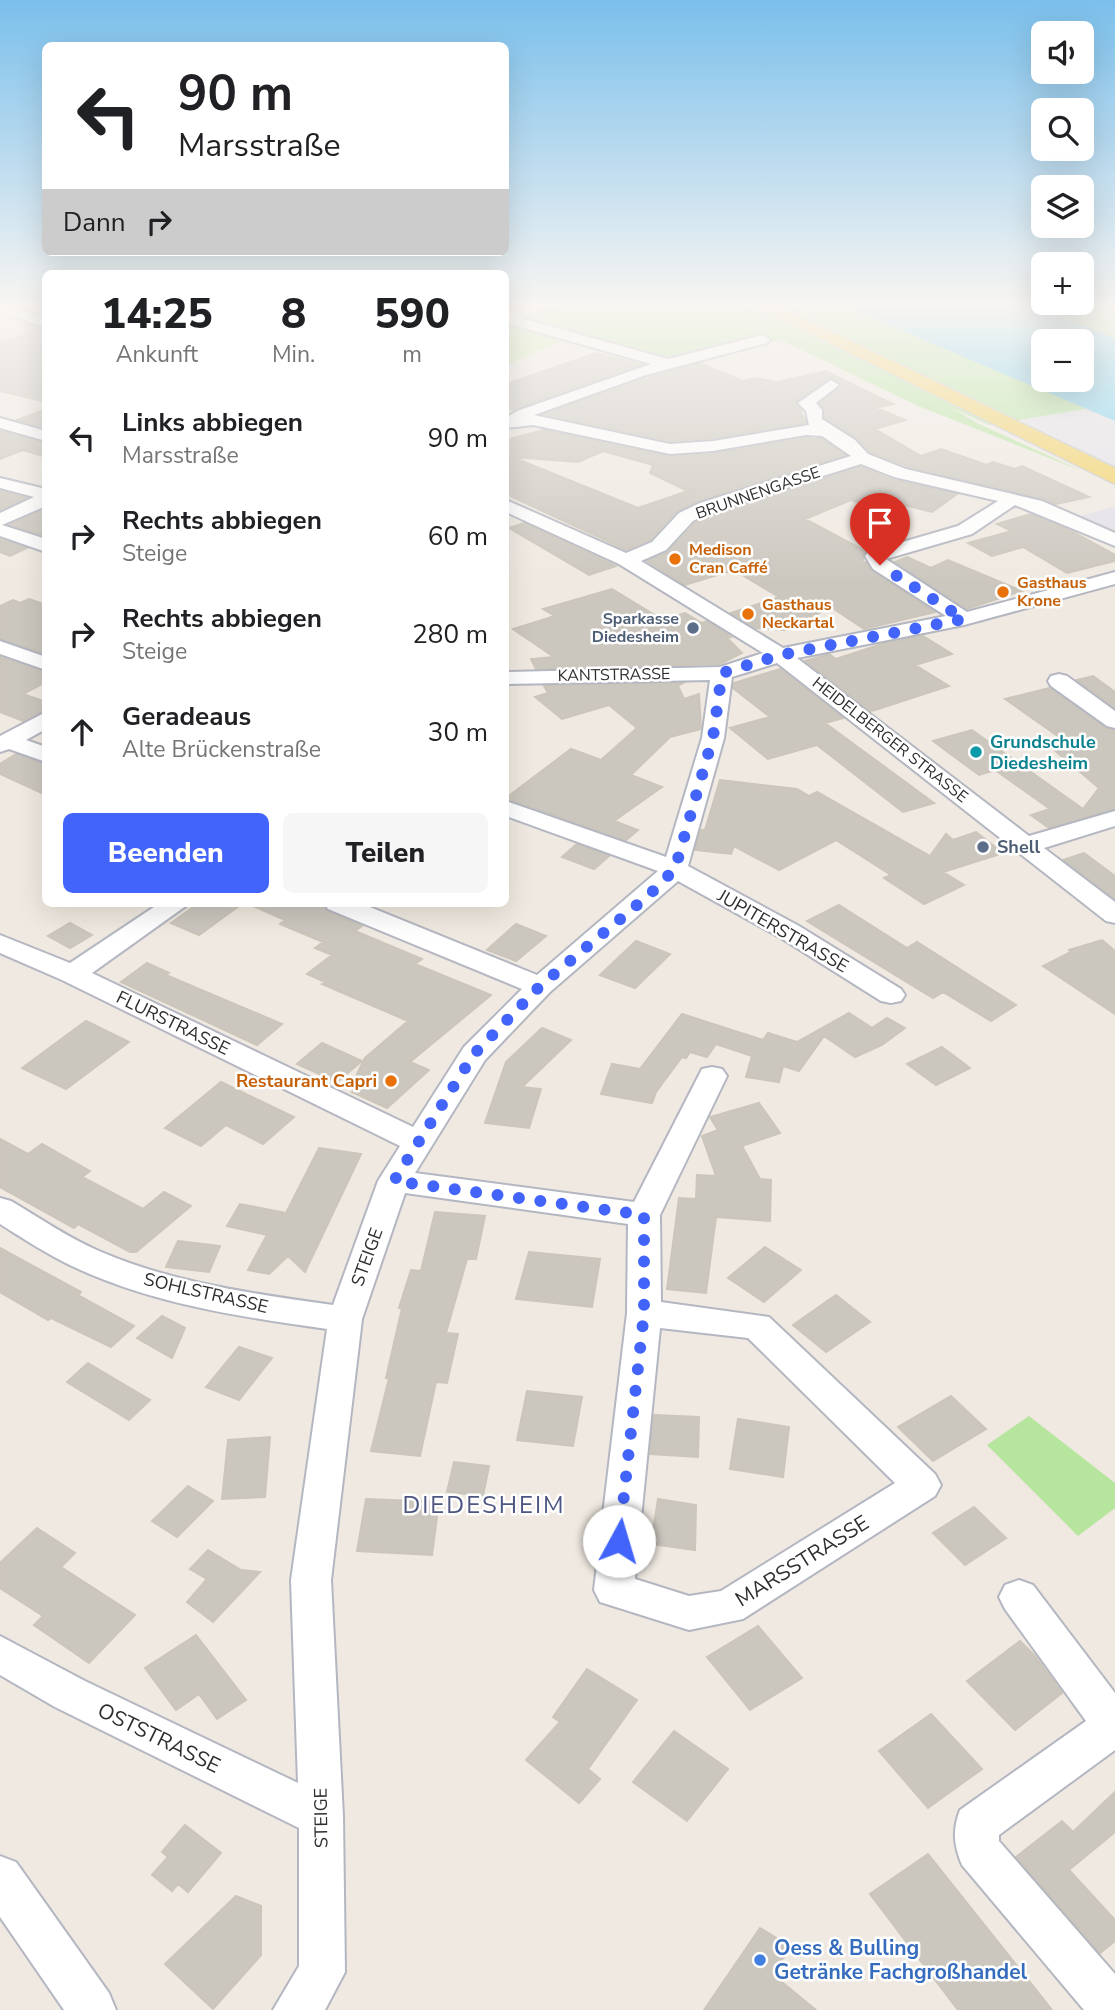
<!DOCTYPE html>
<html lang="de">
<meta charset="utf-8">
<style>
:root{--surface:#fff;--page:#f6f6f6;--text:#202124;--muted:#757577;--accent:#4264fb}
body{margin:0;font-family:"Nunito Sans",sans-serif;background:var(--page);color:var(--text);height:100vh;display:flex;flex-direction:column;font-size:26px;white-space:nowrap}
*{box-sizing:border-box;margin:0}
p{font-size:23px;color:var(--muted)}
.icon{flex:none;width:38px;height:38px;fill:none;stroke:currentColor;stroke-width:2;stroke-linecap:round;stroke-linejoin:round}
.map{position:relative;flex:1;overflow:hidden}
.sheet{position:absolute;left:42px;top:270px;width:467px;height:637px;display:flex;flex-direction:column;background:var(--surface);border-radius:10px;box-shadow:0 7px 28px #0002}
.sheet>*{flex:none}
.banner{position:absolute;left:42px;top:42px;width:467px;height:214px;border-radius:10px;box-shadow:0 7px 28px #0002;background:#fff;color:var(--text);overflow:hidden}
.tools{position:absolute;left:1031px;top:21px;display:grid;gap:14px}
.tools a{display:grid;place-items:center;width:63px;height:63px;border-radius:10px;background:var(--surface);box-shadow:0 7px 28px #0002;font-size:35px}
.pin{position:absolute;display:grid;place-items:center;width:60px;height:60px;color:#fff;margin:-72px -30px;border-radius:50% 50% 50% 0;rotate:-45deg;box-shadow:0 0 7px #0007}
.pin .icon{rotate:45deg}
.me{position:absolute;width:77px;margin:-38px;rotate:6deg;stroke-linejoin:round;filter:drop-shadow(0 0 5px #0008)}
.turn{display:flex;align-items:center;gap:24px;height:147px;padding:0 21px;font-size:32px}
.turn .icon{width:91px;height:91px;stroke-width:2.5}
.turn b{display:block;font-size:49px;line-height:60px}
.then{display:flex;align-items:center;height:66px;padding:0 21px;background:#0003;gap:14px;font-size:26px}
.eta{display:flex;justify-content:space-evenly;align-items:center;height:119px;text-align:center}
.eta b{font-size:42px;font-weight:800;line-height:49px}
.button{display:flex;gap:14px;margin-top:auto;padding:14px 21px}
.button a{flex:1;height:80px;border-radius:10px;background:var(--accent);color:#fff;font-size:28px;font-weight:800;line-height:80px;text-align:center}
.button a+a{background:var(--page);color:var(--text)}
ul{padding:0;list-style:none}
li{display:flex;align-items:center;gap:21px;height:98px;padding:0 21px}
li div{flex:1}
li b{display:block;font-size:26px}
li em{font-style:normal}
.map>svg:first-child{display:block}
.industrial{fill:#e3e1e8}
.green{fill:#b6e59e}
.pitch{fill:#c9ec9a}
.water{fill:#75cff0;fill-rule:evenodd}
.building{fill:#cbc7bf;stroke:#cbc5ba;stroke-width:2;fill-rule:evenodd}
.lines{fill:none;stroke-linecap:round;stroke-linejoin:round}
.minor-casing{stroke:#b4b7c1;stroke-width:4}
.major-casing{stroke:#c9c9c9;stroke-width:3}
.minor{fill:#fff;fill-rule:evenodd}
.major{fill:#f2d163;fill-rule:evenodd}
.route{stroke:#4264fb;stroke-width:12;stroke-dasharray:0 21.6}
.food-dot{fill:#e8710a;stroke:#fff;stroke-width:2.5}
.service-dot{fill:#5c6f8a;stroke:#fff;stroke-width:2.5}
.culture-dot{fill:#0f9aa8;stroke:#fff;stroke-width:2.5}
.shop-dot{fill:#3f7fe0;stroke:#fff;stroke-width:2.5}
.labels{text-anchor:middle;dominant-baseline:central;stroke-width:5;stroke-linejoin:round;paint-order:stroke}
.far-street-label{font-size:16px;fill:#2e2e2e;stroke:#fff}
.far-food-label{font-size:16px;font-weight:bold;fill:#c56008;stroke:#fff;text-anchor:start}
.far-service-label{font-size:16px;font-weight:bold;fill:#4e5e75;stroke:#fff;text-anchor:end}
.culture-label{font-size:18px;font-weight:bold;fill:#0d838f;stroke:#fff;text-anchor:start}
.service-label{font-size:18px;font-weight:bold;fill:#4e5e75;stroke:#fff;text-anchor:start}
.street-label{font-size:18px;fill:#2e2e2e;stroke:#fff}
.food-label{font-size:18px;font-weight:bold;fill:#c56008;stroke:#fff;text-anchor:end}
.near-street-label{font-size:21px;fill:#2e2e2e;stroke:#fff}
.near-shop-label{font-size:21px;font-weight:bold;fill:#366cbe;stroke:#fff;text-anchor:start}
.near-quarter-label{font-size:24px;letter-spacing:2px;fill:#4d5680;stroke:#fff}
</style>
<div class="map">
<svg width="1115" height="2010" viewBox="0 0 1115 2010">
<rect width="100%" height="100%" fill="#efe9e1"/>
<path class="industrial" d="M1090,408L1115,421V469L1020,420Z
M1115,506V532L1081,516Z"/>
<path class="green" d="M562,304H839L1090,408L989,425L950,407L979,424L1082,471L916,405L781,340L701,356L661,358L519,320Z
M1027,304H1063L1086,312L1115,305V307L1102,310L1115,316V338Z
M1029,1416L1115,1483V1508L1078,1536L987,1445Z"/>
<path class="pitch" d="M506,322L566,339L506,365Z"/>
<path class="water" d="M839,304H1027L1115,338V421ZM1043,341H1082V380H1043Z"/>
<path class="building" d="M26,323L46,329V402L0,391V342L25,335Z
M596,353L641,365L513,410L506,408V384Z
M700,363L743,381L755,378L777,382L826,371L893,404L876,408L905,420L875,429L921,456L941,449L987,465L993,462L1015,469L1022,466L1089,497L1056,504L907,466L870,452L856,438L825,418L820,403L842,385L832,378L796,401L806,423L713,438L670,441L544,414L647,378Z
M46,409V428L17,420Z
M543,430L669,457L713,454L806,438L821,439L845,455L699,501L677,511L650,540L626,550L506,494V440ZM603,451L653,465L650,473L688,491L638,508L512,457L578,462Z
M0,431L46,443V457L23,450L0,459Z
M861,467L893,480L957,494L932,512L889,501L874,508L851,500L805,519L865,551L862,563L865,562L872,571L935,612L864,629L831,607L786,630L756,628L731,613L779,597L734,570L685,585L647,561L668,552L695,523L713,513Z
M0,491L26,498L0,510Z
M46,509V536L9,525Z
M1031,514L1073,532L1115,555V561L1067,573L1023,547L992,556L968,543L1012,531L997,524Z
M524,523L616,566L589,575L509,528Z
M0,539L27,548L10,556L0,552Z
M907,557L931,568L948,560L1022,591L967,609L895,562Z
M612,589L663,620L685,613L702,623L707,621L731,637L727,638L742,653L720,664L536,669L531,659L554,657L513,629L555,616L543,609Z
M29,599L46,605V654L0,639V606L13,600L20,603Z
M923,636L952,654L915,665L949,686L875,710L870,711L805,661L829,654L836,659L885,643Z
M0,657L46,672V682L23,694L46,702V710L23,721L0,712Z
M780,669L843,718L825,723L934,803L903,812L817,745L768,759L730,728L770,717L733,688L734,683Z
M1093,676L1115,692V708L1077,680Z
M683,683L678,686L684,699L699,694L701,729L670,737L631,775L662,787L614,821L638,830L626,840L506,798L571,749L601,760L637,728L609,705L562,719L535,697L548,693L544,686Z
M1049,688L1105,728L1115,730V809L1049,828L1031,815L1050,809L995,770L979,775L933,741L972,730L1083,809L1099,788L1046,743L1062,739L1005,699Z
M16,754L46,764V795L0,774V764Z
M720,780L797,789L809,796L817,792L930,856L946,834L953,840L976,832L1003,853L943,872L964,885L924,904L884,878L891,875L836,840L779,870L734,846L731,854L695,850L701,830H705Z
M577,844L609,856L594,869L562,857Z
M1084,853L1115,876V899L1063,860Z
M199,903H243L199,935L171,923Z
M246,903H321L327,911L362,926L355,931L422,959L415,964L491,995L410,1062L429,1070L387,1108L352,1092L355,1090L350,1088L365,1058L408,1021L322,984L325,982L307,974L332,955L315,948L323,942L280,924L285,920Z
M839,905L907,948L917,942L1016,1005L991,1021L943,992L933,998L807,921Z
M70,923L92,935L70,948L48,936Z
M516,924L546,936L516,961L487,950Z
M1102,940L1115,951V1014L1043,966L1071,952L1069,950Z
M636,941L670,954L635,988L600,975Z
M147,963L169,973L166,975L282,1024L257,1045L121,982Z
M849,1013L872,1028L887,1018L905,1028L882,1045L855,1057L824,1036L799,1071L783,1066L779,1082L746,1077L752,1056L716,1044L707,1057L690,1052L686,1058L682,1057L656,1092L652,1103L601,1094L612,1064L640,1069L682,1014L763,1040L768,1033L797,1042Z
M86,1021L129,1042L66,1089L22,1068Z
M542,1028L571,1040L522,1087L541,1089L529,1128L485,1123L506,1062Z
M322,1043L362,1061L337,1082L297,1064Z
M942,1047L970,1068L936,1085L907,1064Z
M221,1082L275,1108L294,1117L263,1144L226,1125L201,1146L165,1128Z
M759,1103L780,1133L742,1146L760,1179L771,1180L770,1221L716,1217L706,1293L667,1289L679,1198L696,1199L697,1175L716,1176L702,1136L718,1130L710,1117Z
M0,1139L28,1154L42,1144L90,1171L82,1177L143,1209L164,1192L191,1206L136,1252H130L78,1224L74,1228L0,1187Z
M319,1148L361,1154L305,1272L288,1256L269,1274L248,1270L267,1235L227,1226L240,1204L286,1213Z
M435,1212L485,1216L476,1259H467L446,1333L458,1334L447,1383L436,1382L420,1456L371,1451L389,1378H386L402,1308H399L411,1270L421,1271Z
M178,1241L220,1246L209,1272L166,1267Z
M765,1247L801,1270L764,1302L728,1278Z
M0,1248L81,1292L78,1295L134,1326L111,1347L51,1318L48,1320L0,1292Z
M529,1252L600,1259L592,1307L516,1299Z
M836,1295L870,1322L826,1352L793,1325Z
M162,1316L185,1328L172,1358L137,1338Z
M239,1347L272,1358L239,1400L206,1387Z
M88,1363L103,1372L150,1400L129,1420L67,1382Z
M527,1391L582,1397L573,1446L517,1440Z
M951,1396L986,1429L933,1461L898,1427Z
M654,1415L699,1417L698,1457L650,1454Z
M738,1419L789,1427L783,1477L730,1469Z
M270,1437L265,1497L222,1499L228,1440Z
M454,1462L489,1466L483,1496L447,1492Z
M188,1486L213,1501L177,1537L152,1521Z
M366,1499L439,1502L432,1555L357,1551Z
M658,1499L696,1505L695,1550L651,1544Z
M974,1507L1006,1538L965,1565L933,1533Z
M37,1528L75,1553L61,1567L135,1615L89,1663L34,1625L43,1616L0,1588V1563Z
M208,1550L241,1570L260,1572L213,1622L187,1602L207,1579L190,1569Z
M758,1626L802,1678L750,1710L707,1657Z
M196,1635L246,1700L217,1719L199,1694L176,1710L145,1668Z
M1020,1641L1035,1656L1062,1693L1015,1730L967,1681Z
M587,1669L637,1700L588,1769L600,1779L579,1803L526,1760L560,1722L553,1717Z
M931,1714L982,1769L928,1808L879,1751Z
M674,1731L728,1769L687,1821L633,1782Z
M1115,1792V1832L1069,1870L1115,1920V1941L1100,1953L1016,1857L1062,1821L1073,1832Z
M185,1825L221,1853L188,1892L178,1884L172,1891L152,1875L168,1857L162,1852Z
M928,1854L1052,2010H958L870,1894Z
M236,1896L261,1906V1955L213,2009L165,1964Z
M760,1928L791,1947L772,1974L816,2010H704Z"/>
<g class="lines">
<defs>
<path id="minor" d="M0,304L46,318V327L0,312Z
M536,304H556L520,318L668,359L762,335L770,340L767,343L646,375L534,415L670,444L713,441L809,425L806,411L798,403L831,380L839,385L816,403L822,410V419L855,440L868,454L906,469L1042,501L1115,533V546L1015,505L972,534L886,559L967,612L1115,572V584L964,625L797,658L1029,836L1115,811V826L1044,848L1115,902V923L1106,921L777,663L732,677L724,738L688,866L799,926L901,989L905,995L901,1001L891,1003L881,1001L781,938L678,881L550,992L485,1060L415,1173L634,1202L702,1069L712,1067L722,1069L727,1076L660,1215L661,1302L769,1317L935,1474L941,1485L935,1496L743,1619L689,1630L600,1602L594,1590L627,1313L628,1224L405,1193L362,1319L331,1580L343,1816L345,1972L325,2010H273L299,1966V1828L55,1707L0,1675V1636L85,1681L298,1783L291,1580L327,1329C241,1317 153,1304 74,1267C48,1255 24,1239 0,1224V1198L11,1201C40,1218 68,1238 99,1251C173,1283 254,1294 333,1305L378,1181L400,1146L62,980L0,953V935L70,963L160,903H190L92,973L413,1127L464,1047L522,989L328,909L324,903H360L537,975L658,871L506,816V801L666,857L702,738L710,680L506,684V672L720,667L763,653L619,564L506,512V500L626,553L652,542L679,513L700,503L851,456L822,436L806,435L713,451L670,454L533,425L506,428V418L517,411L651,364L506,323V313ZM861,464L894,477L998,501L958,526L868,552L865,556L873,569L946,616L783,648L641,561L666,550L693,521L712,511ZM660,1328L748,1338L895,1483L721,1591L689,1596L635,1579Z
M0,418L46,431V441L0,428Z
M0,478L46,489V506L2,525L46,539V552L0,536V513L34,497L0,488Z
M0,641L46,657V670L0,654Z
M1059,674L1067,676L1115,711V728L1107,726L1051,686L1048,681L1051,676Z
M46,712V729L26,740L46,747V762L9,749L0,752V736Z
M1019,1580L1033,1585L1115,1693V1750L999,1835V1841L1115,1974V2010H1084L962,1865C954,1846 952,1830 960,1810L1086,1721L1005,1609L999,1597L1005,1585Z
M0,1856L16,1862L109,1993L116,2010H64L0,1917Z"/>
<path id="major" d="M751,304H774L1115,468V484Z"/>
</defs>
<use href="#minor" class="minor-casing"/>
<use href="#major" class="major-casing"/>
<use href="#minor" class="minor"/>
<use href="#major" class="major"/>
</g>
<linearGradient id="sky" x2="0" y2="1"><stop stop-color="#7abfeb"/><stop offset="0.52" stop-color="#f8f5f2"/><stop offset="1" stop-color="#f8f5f2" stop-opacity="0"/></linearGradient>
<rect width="1115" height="585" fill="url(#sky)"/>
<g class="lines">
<path class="route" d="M619,1541L644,1313V1215L394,1181L474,1054L540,986L649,895L675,869L713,737L722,673L780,655L964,619L880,565"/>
</g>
<g class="food-dot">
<circle cx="675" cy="559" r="7"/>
<circle cx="1003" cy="592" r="7"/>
<circle cx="748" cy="614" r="7"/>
<circle cx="391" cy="1081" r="7"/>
</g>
<g class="service-dot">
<circle cx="693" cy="628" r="7"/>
<circle cx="983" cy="847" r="7"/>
</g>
<circle class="culture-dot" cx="976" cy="752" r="7"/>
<circle class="shop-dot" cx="760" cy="1960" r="7"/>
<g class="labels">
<g class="far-street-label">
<text transform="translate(758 493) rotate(-19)">BRUNNENGASSE</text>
<text transform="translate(614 675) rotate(-1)">KANTSTRASSE</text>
<text transform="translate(890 740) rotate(38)">HEIDELBERGER STRASSE</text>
</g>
<g class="far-food-label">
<text x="689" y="550">Medison<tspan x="689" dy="18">Cran Caffé</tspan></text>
<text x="1017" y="583">Gasthaus<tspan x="1017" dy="18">Krone</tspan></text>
<text x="762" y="605">Gasthaus<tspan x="762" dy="18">Neckartal</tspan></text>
</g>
<g class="far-service-label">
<text x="679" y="619">Sparkasse<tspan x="679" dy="18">Diedesheim</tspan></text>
</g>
<g class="culture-label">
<text x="990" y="742">Grundschule<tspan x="990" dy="21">Diedesheim</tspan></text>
</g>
<g class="service-label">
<text x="997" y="847">Shell</text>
</g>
<g class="street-label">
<text transform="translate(783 931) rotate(30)">JUPITERSTRASSE</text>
<text transform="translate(173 1023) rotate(26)">FLURSTRASSE</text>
<text transform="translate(367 1257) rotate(-70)">STEIGE</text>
<text transform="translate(206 1293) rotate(13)">SOHLSTRASSE</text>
<text transform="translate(321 1818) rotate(-91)">STEIGE</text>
</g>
<g class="food-label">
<text x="377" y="1081">Restaurant Capri</text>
</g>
<g class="near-street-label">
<text transform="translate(802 1561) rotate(-32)">MARSSTRASSE</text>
<text transform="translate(159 1738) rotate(26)">OSTSTRASSE</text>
</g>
<g class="near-shop-label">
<text x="774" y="1948">Oess &amp; Bulling<tspan x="774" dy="24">Getränke Fachgroßhandel</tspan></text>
</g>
<g class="near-quarter-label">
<text x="484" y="1505">DIEDESHEIM</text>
</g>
</g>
</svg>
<div class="tools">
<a><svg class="icon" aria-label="sound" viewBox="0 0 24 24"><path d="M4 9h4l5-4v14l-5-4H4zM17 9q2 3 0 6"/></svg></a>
<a><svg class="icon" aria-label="search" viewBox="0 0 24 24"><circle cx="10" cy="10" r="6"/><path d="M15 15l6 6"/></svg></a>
<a><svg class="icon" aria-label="layers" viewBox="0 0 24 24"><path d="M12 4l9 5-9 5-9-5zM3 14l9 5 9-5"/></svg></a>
<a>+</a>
<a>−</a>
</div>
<div class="pin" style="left:880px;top:565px;background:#d93025"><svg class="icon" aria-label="arrive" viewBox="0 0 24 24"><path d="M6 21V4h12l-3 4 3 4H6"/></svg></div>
<svg class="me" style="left:619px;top:1541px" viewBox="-20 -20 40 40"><circle r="19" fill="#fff"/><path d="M0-13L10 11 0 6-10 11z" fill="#4264fb"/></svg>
<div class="banner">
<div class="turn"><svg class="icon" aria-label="left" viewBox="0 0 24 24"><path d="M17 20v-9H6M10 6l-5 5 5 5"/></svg><div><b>90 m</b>Marsstraße</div></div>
<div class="then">Dann<svg class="icon" aria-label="right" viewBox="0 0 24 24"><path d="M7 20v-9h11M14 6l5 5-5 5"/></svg></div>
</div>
<section class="sheet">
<div class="eta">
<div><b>14:25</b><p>Ankunft</p></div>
<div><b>8</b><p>Min.</p></div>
<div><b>590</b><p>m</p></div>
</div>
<ul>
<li><svg class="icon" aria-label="left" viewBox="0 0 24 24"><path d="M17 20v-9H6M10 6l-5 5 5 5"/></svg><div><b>Links abbiegen</b><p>Marsstraße</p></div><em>90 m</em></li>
<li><svg class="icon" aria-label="right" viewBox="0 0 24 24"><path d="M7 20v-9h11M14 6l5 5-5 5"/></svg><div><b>Rechts abbiegen</b><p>Steige</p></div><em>60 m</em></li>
<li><svg class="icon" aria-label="right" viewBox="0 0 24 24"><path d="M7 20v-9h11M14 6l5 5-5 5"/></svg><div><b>Rechts abbiegen</b><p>Steige</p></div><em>280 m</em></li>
<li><svg class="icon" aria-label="ahead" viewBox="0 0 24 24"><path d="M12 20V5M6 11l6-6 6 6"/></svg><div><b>Geradeaus</b><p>Alte Brückenstraße</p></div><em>30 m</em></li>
</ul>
<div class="button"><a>Beenden</a><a>Teilen</a></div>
</section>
</div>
